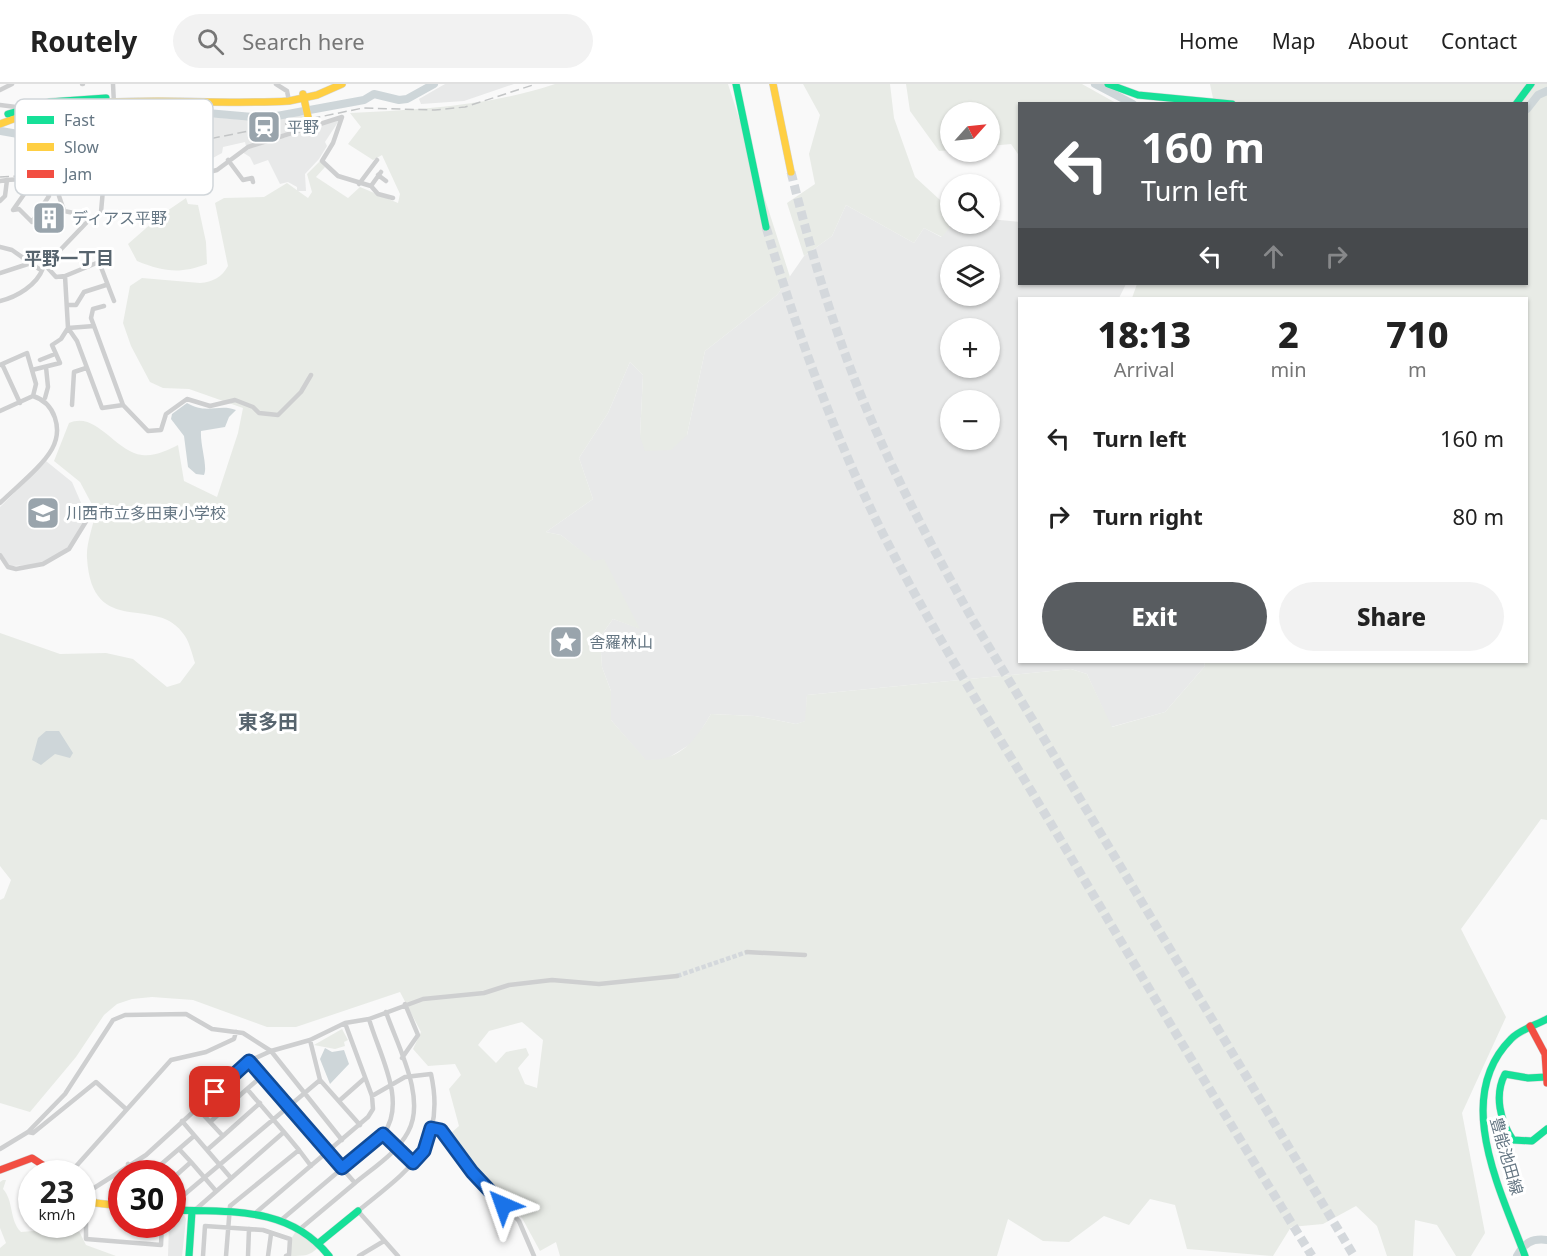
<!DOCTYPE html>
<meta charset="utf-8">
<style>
:root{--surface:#fff;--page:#f2f2f2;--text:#222;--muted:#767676;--line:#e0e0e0;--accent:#585c60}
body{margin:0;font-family:"Noto Sans","Noto Sans JP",sans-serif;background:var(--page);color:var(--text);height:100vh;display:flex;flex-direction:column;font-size:22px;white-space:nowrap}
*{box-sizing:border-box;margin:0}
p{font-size:20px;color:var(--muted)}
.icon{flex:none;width:33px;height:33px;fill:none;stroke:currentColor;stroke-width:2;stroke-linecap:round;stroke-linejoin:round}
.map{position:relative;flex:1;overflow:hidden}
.side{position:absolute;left:1018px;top:213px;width:510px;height:366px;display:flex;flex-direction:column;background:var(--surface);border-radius:0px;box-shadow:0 2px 4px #0004}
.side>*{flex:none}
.hud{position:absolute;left:1018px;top:18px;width:510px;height:183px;border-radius:0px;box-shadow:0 2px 4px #0004;background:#585c60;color:#fff;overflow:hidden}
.needle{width:39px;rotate:63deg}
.controls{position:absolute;left:940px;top:18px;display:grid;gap:12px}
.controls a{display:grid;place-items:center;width:60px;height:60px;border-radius:50%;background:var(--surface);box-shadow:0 2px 4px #0004;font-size:30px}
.speed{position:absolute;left:18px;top:1076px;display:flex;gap:12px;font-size:30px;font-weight:700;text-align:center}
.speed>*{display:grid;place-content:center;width:78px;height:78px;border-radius:50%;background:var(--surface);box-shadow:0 2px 4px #0004;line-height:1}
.speed small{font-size:15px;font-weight:400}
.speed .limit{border:9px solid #d22;background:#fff;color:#111}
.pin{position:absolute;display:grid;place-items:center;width:51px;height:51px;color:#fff;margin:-26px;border-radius:12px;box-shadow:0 3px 9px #0006}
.me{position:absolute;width:66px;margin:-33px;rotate:317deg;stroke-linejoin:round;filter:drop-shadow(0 0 4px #0008)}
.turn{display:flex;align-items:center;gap:21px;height:126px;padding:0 24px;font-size:27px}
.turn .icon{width:78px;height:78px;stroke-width:2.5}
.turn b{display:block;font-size:42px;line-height:51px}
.lanes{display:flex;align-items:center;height:57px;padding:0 24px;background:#0003;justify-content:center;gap:30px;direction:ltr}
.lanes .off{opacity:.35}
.eta{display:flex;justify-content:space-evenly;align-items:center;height:102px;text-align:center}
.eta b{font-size:36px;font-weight:800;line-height:42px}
.action{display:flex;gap:12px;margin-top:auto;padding:12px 24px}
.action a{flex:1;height:69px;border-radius:36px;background:var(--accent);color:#fff;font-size:24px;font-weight:800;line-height:69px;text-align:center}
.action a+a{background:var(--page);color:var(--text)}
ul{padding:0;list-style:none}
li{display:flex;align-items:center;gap:18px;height:78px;padding:0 24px}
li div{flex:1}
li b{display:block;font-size:22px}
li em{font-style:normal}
header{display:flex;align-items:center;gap:36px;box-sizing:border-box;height:84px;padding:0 30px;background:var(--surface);border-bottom:2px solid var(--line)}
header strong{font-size:28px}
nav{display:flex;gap:33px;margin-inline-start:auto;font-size:21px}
.search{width:420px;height:54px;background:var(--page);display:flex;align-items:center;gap:15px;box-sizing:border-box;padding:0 21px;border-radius:33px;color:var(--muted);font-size:22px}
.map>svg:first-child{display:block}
.built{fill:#e8e9e9;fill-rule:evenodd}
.green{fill:#e8ebe6;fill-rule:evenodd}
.water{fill:#ced6d9}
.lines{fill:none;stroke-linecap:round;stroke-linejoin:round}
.river{stroke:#ced6d9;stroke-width:8}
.street-tunnel{stroke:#d4d8dc;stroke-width:4.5;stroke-dasharray:4.5 2;stroke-linecap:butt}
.highway-tunnel{stroke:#d4d8dc;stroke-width:9;stroke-dasharray:9 4.5;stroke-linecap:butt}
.fast-casing{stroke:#d5d6d7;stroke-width:8}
.slow-casing{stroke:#d5d6d7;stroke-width:8}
.jam-casing{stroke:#d5d6d7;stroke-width:8}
.street{stroke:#cecfd0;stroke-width:4.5}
.fast{stroke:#16e098;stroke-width:7}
.slow{stroke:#ffcf43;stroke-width:7}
.jam{stroke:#f24e42;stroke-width:7}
.rail{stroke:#c3c5c6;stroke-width:1.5;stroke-dasharray:9 4.5;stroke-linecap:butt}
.route-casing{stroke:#114b97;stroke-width:15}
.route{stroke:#1a73e8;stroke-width:10}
.labels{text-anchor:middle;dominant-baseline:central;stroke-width:6;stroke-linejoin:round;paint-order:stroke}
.poi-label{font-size:16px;fill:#657683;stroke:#fff;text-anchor:start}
.street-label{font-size:16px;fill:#657683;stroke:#fff}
.neighbourhood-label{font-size:18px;font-weight:bold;fill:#57646e;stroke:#fff}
.quarter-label{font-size:20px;font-weight:bold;fill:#57646e;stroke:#fff}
.key{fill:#fff;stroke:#d1d6da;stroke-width:1.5}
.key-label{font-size:16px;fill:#657683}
</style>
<header>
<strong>Routely</strong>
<div class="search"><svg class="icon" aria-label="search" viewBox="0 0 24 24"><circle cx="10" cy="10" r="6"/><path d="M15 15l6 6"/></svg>Search here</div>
<nav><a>Home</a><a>Map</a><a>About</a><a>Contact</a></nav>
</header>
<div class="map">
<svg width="1547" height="1172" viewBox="0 0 1547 1172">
<rect width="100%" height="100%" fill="#f9f9f9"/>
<path class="built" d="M445,0H514L464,17L421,20L419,15Z
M294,32H305L307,42L246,62L245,58L223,63L222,69L198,82L144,98L139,90L105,101L108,79L115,69L117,58L114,52L208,33L260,37Z
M340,35L325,58L327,62L319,75L305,90L306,107H297V103L288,98L280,100L268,76L254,81L250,73L242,68L279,53L284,54Z
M846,121L914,159L924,144L941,153L952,140H990V135L1020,138V200H1126L1119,214H1020V578H1204L1205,582L1165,628L1111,643L1087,590L1071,585L807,611L806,637L796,640L755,632L711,630L694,658L663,677H646L611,636V607L602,583L600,553L613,535L639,544L594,478L561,451L546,448L593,415L579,374L608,329L630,278L643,291L640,352L687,351L705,267L777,211L804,172L832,152ZM951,172H990V212H951ZM951,244H990V284H951ZM951,316H990V356H951Z
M46,377L72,398L88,435L69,464L40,481L10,482L0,468V423Z
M173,1130L184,1131L186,1135L182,1172H168L169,1140H172Z"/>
<path class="green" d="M555,0H728L790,193L777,211L705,267L687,351L671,366L645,367L640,352L643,291L630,278L608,329L579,374L593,415L546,448L561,451L594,477L604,475L640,545L613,535L600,553L602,583L611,607V636L646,676C680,677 695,657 711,630L755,632L796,640L805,637L807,611L1071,585L1087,590L1112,643L1165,628L1205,582L1204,578H1527V214H1132L1137,200H1527V20L1214,19L1210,0H1547V736L1541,735L1461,845L1506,933L1462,1029L1485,1149L1471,1172H1456L1437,1141L1415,1136L1413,1172H1387L1377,1142L1356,1122L1323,1140L1291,1143L1273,1172L1187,1165L1175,1121L1150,1115L1129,1141L1104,1132L1069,1158L1043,1157L1008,1135L997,1172H560L556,1158L540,1167L522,1134L475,1086L449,1051L459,1042L449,1005L461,991L455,980L428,982L413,965L421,948L400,908L296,943H267L193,916L152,913L132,915L117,920L104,931L76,973L30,1028L0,1019V816L4,814L11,796L0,782V549L60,570L106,569L133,575L167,603L180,599L195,579C192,570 190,560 185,552C158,508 92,557 87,474C86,460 93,442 96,428L80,398L54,377L69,339C97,327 115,368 142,371C154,373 168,366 178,361L184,397L217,413L238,349L243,324L189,305L163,304L150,298L131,262L123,239L130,202L142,194L200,199C213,198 222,193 228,182L215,119L224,114L264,113L287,99L308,114L312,108L307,90L320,77L325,83L316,93L348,114L360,103L398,119L400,110L382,71L373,76L348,60L361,43L350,29C418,26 490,22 555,0ZM522,938L543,956L537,1004L525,1000L518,984L529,971L526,964L506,968L496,979L478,961L489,947Z
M803,0H890L894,34L915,93L951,126L952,140L942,153L924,144L914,159L846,121L832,152L804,172L787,119L815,100L809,70L820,31Z
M906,0H1082L1116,19L1020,20V73L1011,60L990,62V28H951V66L939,67L910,27Z
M186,114L188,120L198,121L206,158L207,180C180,190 164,188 137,177L128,160L153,138L150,131L167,127Z
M342,945L348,956L344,958L345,962L335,965L314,961Z
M3,1096H6L3,1105C14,1117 9,1136 21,1148L34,1147L35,1140H81L79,1147L86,1161L116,1172H0V1164L6,1159L0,1144V1098Z
M296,1147L318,1163C311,1172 303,1172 291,1172V1155Z"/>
<path class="water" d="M187,319C207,331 219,319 236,326L229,333L225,343L201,347C200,361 208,383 204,391L196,390L188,383L184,352L171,335L172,330Z
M46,647H59L73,669L70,674L55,670L41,681L32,676L38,654Z
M325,964L332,968L344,966L349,980L330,1000L320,975Z"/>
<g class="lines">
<path class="river" d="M1095,0L1133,20
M1527,25L1538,11L1547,7
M1,47L35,53L72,40L90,52L98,54L125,42L164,39L207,29L266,34L364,16L374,10L399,16L407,15L434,0
M1517,1172C1524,1159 1532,1154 1547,1156"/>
<path class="street-tunnel" d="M677,892L747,868"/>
<path class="highway-tunnel" d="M791,88C811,169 835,250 867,326C898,399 935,469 974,538L1354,1172
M766,143C797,248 834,352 883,450C937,556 1002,657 1063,760C1145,898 1227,1036 1312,1172"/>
<defs>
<path id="fast" d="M736,0L766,143
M1108,0L1138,11L1232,20
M1516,20L1531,0
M8,30L49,18L106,14
M1546,993L1528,994L1505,990C1494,1011 1500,1037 1513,1056L1532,1057L1547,1045
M172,1126C231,1128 289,1122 329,1172
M320,1158L358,1127
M189,1172L192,1127
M1525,1172C1501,1107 1452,1014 1511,955C1519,946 1536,941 1547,935"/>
<path id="slow" d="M773,0L791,88
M303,10L310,42
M0,40C91,4 193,23 289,17L317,11L342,0
M82,1111L96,1119L122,1122"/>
<path id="jam" d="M1530,942L1545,970L1547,999
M0,1086L32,1074L55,1089"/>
</defs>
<use href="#fast" class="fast-casing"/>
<use href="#slow" class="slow-casing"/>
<use href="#jam" class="jam-casing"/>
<path class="street" d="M82,0H83
M276,0L287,7L289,17
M0,6L12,0
M0,21L24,24
M228,76L243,96L252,94L253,98
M64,86L81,85L106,78
M378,91L386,97
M0,97C19,94 40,92 49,112L32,138L19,125L13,126L34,96
M359,100L377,76
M371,102L381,88
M171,107L186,94L217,86L248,63L342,33L333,59L322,77L338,92L371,102L378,110L393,114
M59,112L64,127L79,130L88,137
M0,117L5,112L7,96
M0,163L12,166L39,185L43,184L88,137L101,128L105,83L114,60L106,35L114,20L113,0
M46,182L56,193L65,192L68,244L77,257L102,324L123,321
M0,189L31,179
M65,192L99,178L114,217
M0,217C17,213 37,201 43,184
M67,221H76L84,208L106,201
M94,242L91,234L93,225L104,222
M68,244L94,242L123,321L148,347L161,346L166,330L187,315L210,322L235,316L253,323L259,329L278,331L301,308L311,291
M40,276L55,270
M2,280L20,319
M0,281L27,269L36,300L33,312
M32,286L60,279L52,261L61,255L68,244
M45,314L48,303L46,283
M72,321L74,288L86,284
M0,327L33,312C55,319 63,345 52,365C42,383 15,404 0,419
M0,471L8,483L16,485L43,480L69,465L90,431
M747,868L805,871
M402,974L418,951L405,920
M249,977L355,1099L300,1145
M262,992L247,1005L284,1048
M320,996L360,1041
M372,1012L405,993L431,990C447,1063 408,1086 358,1127L398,1172
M339,1017L365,994
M197,1024L223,1052L207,1066
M182,1037L231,1094
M210,1038L247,1005
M431,1044L441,1046L473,1088L519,1137L534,1172
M28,1048L33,1049L96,998L126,1025
M383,1050L413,1079
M223,1052L260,1019
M0,1065L28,1048L65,1010L113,936L125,931L186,930L212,945L243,949L271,967L310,956L345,939L369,935L423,915L484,909L509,901L552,896L599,900L677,892
M179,1065L191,1078
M299,1066L311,1082
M128,1080L136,1089
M70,1089L171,976L206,968L234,955L236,948
M151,1089L194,1052
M172,1095L191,1078L216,1107
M355,1099C373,1084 397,1069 408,1048C427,1014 397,961 386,928
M83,1111L146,1071L249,977L271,967L342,1056
M86,1114V1155L161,1161L162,1140
M172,1121L320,996L310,956
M195,1126L284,1048L299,1066L230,1122L226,1172
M253,1131L368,1033L373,1025L372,1012L345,939
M280,1137L384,1049C407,1017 379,970 369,935
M203,1172L205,1142L263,1146L290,1155L289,1171L286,1172
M248,1172L249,1145
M268,1172L271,1150
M359,1172L384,1157"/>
<use href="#fast" class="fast"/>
<use href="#slow" class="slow"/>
<use href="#jam" class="jam"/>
<path class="rail" d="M285,40L363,24L435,26L465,23L536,0
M0,93L94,88L159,65L264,44"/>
</g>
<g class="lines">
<defs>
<path id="route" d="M215,1008L249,977L342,1084L383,1050L413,1079L424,1067L431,1044L441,1046L472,1088L503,1121"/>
</defs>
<use href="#route" class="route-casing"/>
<use href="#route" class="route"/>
</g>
<defs>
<symbol id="station-square" viewBox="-11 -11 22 22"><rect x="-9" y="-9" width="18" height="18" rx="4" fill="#99a4ac" stroke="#fff"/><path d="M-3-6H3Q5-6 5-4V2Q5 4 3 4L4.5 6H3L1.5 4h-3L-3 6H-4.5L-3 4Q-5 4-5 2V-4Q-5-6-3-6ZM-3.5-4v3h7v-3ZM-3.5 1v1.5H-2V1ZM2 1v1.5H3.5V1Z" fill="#fff"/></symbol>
<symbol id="building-square" viewBox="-11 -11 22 22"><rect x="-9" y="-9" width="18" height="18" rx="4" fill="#99a4ac" stroke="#fff"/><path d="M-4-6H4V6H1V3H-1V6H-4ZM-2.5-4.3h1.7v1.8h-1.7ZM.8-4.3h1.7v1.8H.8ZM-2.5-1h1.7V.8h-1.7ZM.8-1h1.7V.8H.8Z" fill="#fff"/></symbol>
<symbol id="school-square" viewBox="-11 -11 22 22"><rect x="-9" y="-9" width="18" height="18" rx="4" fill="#99a4ac" stroke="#fff"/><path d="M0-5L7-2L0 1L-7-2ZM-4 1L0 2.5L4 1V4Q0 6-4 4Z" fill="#fff"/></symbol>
<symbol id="sight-square" viewBox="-11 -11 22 22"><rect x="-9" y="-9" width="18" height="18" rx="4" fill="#99a4ac" stroke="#fff"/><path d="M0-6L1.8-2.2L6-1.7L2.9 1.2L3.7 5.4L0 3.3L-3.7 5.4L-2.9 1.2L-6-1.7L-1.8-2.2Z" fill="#fff"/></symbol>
</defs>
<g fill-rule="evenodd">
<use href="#station-square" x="245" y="24" width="38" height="38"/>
<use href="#building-square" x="30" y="115" width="38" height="38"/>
<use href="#school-square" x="24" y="410" width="38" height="38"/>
<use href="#sight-square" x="547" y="539" width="38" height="38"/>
</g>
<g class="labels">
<g class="poi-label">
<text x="287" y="43">平野</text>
<text x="72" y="134">ディアス平野</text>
<text x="66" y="429">川西市立多田東小学校</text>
<text x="589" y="558">舎羅林山</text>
</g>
<g class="street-label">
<text transform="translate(1507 1072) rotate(74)">豊能池田線</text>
</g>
<g class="neighbourhood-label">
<text x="69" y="174">平野一丁目</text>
</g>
<g class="quarter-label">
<text x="268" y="637">東多田</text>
</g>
</g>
<rect x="15" y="15" width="198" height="96" rx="9" class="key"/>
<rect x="27" y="32" width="27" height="8" fill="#16e098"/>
<rect x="27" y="59" width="27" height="8" fill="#ffcf43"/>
<rect x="27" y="86" width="27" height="8" fill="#f24e42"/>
<g class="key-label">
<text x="64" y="42">Fast</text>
<text x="64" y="69">Slow</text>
<text x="64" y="96">Jam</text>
</g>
</svg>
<div class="controls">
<a><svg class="needle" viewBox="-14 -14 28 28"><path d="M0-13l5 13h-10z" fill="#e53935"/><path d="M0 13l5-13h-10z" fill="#767676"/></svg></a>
<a><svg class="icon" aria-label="search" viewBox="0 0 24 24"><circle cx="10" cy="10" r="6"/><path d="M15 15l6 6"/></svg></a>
<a><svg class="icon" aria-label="layers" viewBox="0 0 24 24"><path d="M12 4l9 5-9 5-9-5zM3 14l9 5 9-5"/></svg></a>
<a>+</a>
<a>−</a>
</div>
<div class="speed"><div>23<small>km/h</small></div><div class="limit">30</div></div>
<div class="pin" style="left:215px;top:1008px;background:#d93025"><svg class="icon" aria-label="arrive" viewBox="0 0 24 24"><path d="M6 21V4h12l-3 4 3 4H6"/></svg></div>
<svg class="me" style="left:503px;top:1121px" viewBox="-20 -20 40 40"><path d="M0-17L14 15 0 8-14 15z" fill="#1a73e8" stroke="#fff" stroke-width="4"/></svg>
<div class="hud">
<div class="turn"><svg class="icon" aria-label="left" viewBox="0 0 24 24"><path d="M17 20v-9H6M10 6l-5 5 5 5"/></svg><div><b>160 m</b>Turn left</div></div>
<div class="lanes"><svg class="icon" aria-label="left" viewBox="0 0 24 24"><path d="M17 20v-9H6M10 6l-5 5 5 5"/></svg><svg class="icon off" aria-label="ahead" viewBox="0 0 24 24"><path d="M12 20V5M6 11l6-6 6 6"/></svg><svg class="icon off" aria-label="right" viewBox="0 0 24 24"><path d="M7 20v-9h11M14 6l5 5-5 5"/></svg></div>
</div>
<section class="side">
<div class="eta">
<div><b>18:13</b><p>Arrival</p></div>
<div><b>2</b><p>min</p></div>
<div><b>710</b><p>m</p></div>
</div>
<ul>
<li><svg class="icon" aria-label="left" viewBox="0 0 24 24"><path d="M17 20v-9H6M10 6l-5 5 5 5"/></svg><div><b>Turn left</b></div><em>160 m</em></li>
<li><svg class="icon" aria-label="right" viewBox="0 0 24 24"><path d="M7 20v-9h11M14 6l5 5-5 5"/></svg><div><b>Turn right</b></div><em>80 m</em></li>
</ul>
<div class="action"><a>Exit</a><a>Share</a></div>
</section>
</div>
